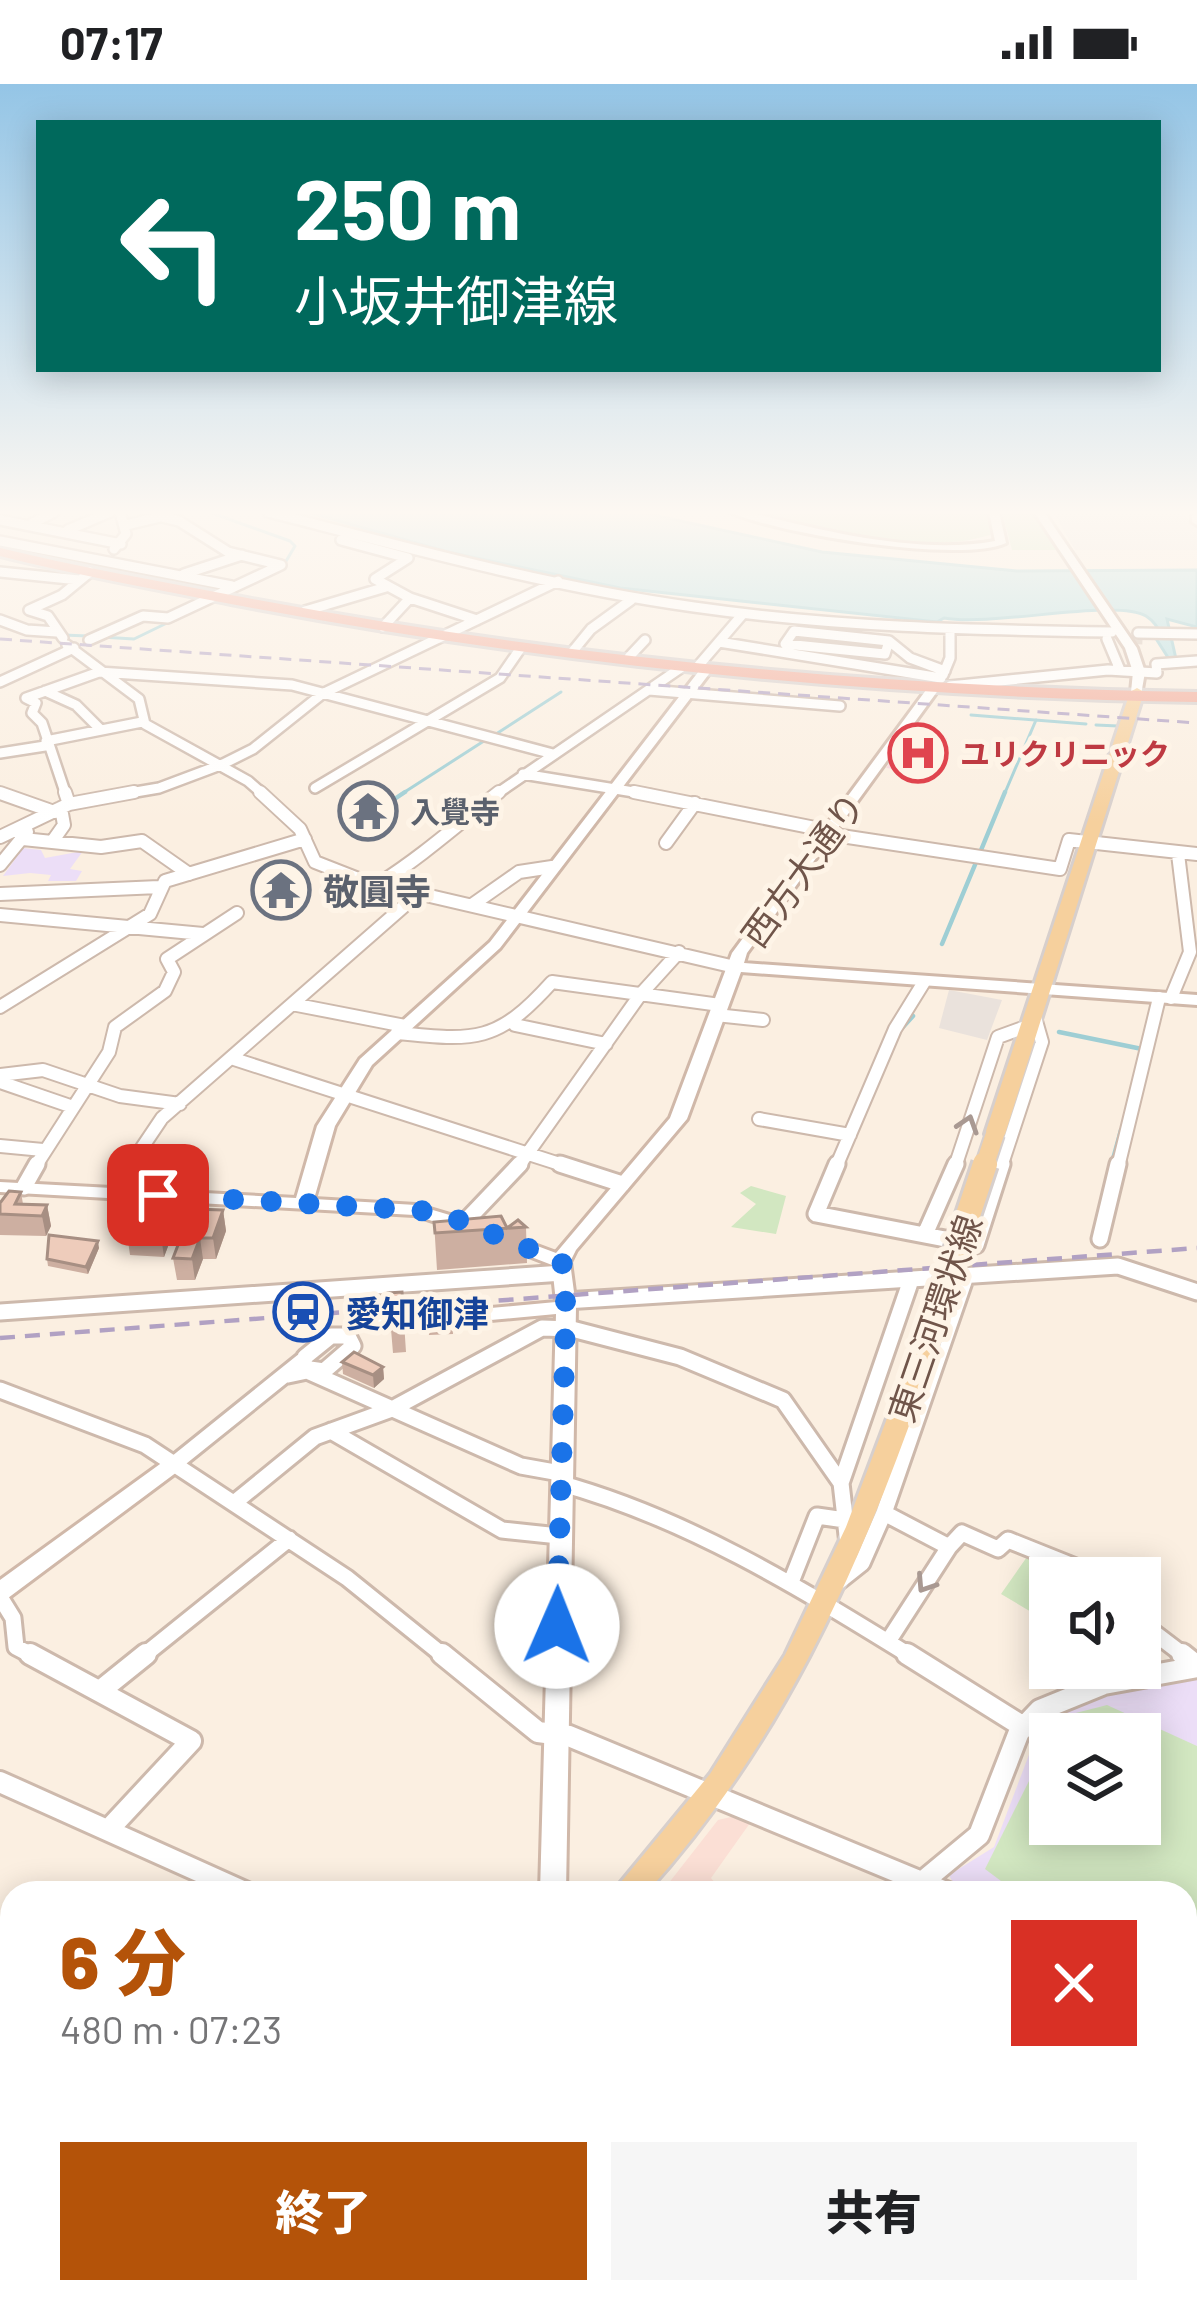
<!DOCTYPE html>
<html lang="ja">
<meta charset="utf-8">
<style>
:root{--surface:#fff;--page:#f6f6f6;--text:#202124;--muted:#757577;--accent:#b45309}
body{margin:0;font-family:Barlow,"Noto Sans JP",sans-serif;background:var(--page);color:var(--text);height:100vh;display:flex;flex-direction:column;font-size:45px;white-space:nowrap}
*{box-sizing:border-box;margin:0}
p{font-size:39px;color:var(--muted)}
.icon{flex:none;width:66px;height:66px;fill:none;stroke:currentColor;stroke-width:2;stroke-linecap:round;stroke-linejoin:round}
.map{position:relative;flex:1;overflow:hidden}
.details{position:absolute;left:0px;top:1797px;width:1197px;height:423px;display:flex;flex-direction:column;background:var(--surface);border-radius:36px 36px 0 0;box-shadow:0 6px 30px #0003}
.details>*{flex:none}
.hud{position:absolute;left:36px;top:36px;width:1125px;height:252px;border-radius:0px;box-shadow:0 6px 30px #0003;background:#00695c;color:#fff;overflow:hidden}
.tools{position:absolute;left:1029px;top:1473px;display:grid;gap:24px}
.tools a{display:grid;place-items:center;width:132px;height:132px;border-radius:0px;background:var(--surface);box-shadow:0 6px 30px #0003;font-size:60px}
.pin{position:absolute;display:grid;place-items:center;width:102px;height:102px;color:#fff;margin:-51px;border-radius:24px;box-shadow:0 6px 18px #0006}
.me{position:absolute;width:132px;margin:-66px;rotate:1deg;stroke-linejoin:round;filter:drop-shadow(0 0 9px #0008)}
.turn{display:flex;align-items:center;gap:42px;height:252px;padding:0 60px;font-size:54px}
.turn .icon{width:156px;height:156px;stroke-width:2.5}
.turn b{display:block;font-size:84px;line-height:102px}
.round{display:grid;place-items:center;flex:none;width:126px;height:126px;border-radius:0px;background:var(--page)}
.headline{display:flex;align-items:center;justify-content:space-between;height:204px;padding:0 60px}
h1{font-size:72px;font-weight:800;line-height:90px;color:var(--accent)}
.primary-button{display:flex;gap:24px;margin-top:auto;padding:24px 60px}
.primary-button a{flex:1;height:138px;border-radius:0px;background:var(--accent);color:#fff;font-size:48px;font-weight:800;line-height:138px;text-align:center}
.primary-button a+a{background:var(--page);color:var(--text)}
.status{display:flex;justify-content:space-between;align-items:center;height:84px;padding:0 60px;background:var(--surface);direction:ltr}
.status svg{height:33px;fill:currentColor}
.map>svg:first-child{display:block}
.commercial{fill:#fbdfd5}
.industrial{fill:#eae2dc}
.education{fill:#ecdef7;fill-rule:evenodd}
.medical{fill:#f8d5db}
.green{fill:#d2e7c1}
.water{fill:#b7dfe3;stroke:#9eced4;stroke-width:3}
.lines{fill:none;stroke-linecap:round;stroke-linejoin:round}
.stream-far1{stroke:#9eced4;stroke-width:3}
.stream{stroke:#9eced4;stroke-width:4.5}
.street-tunnel{stroke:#d8c8bb;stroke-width:9;stroke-dasharray:9 4.5;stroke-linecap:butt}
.street-far3-casing{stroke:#cdb9ac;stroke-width:14}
.street-far2-casing{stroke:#cdb9ac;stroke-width:16}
.street-far1-casing{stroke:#cdb9ac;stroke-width:21}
.street-casing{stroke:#cdb9ac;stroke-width:26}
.secondary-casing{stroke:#d0b8a9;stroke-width:6}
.primary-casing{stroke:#d7cfcc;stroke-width:6}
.highway-casing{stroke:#d7cfcc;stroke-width:6}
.street-far3{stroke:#fff;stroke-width:9}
.street-far2{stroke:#fff;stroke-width:12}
.street-far1{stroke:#fff;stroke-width:15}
.street{stroke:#fff;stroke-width:20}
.secondary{fill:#fff;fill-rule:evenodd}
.primary{fill:#f6d09d;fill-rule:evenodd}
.highway{fill:#f2ad9b;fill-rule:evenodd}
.rail-far1{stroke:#b1a1c3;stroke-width:3;stroke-dasharray:12 8;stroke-linecap:butt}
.rail{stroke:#b1a1c3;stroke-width:4.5;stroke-dasharray:15 10;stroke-linecap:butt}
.primary-bridge-far1-casing{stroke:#d7cfcc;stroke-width:22;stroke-linecap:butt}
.primary-bridge-casing{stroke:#d7cfcc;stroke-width:30;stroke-linecap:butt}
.primary-bridge-far1{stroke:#f6d09d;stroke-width:18}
.primary-bridge{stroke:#f6d09d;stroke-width:24}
.wall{fill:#cdafa1}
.shaded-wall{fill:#a78f83}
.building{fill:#ecb;stroke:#a78f83;stroke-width:3}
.oneway{stroke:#a99992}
.route{stroke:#1a73e8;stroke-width:21;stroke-dasharray:0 37.8}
.labels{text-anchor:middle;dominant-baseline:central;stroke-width:10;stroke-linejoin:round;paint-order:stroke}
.far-health-label{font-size:30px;font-weight:bold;fill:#be3a42;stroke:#fef4e7;text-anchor:start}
.far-worship-label{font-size:30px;font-weight:bold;fill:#5b616d;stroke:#fef4e7;text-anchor:start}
.street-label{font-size:36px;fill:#70554a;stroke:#fef4e7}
.worship-label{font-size:36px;font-weight:bold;fill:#5b616d;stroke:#fef4e7;text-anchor:start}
.transit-label{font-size:36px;font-weight:bold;fill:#164399;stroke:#fef4e7;text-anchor:start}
</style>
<div class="status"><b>07:17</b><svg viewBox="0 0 49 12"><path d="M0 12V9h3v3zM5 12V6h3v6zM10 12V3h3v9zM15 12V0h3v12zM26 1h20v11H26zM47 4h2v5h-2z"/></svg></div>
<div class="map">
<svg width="1197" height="2219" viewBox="0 0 1197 2219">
<rect width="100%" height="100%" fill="#fbefe1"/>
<path class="commercial" d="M744,1730L750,1739L711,1794L720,1805L716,1809H661L718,1736Z"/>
<path class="industrial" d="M1053,428H1192L1182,430L1197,444V466H1075Z
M949,906L1002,916L987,956L939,944Z"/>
<path class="education" d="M23,764L41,766L45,774L83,767L70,785L82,787L76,797H48L51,791L30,789L3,792Z
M1197,1591V1905L1185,1901V1809H975L952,1797L949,1791L994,1763L1041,1639L1081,1618ZM1050,1650H1140V1740H1050Z"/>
<path class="medical" d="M911,649L947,654L929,690L886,684Z"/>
<path class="green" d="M749,428H988L993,450C920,474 823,444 749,428Z
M1002,428H1034L1060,466H1012Z
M751,1102L786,1112L776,1150L731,1143L756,1120L740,1109Z
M1029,1470L1090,1494H1050V1539L1001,1510Z
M1107,1621L1197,1662V1885L1185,1880V1809H1017L985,1785L1050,1655V1740H1140V1650H1053L1064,1632Z"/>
<path class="water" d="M307,428H640L822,468L1017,487L1197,486V543L1167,535L1176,575H1169L1155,553H1162C1159,545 1154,537 1146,532C1115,514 993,543 944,534L937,538L620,504L448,468Z"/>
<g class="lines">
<path class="stream-far1" d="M209,428L290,457L295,462L282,484
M63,551L88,552
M101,553L134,555L169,538
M971,631L1086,640
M1096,641L1118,642
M493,652L561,608
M400,711L487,655
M1004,711L1036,636"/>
<path class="stream" d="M396,714L405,708
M979,771L1005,708
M942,860L977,776
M903,943L913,932
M1059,948L1142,965
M1113,1075L1121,1046"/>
<path class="street-tunnel" d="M1120,555L1143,556"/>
<defs>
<path id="street-far3" d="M268,428C409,464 550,503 694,523C833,543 973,546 1112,548
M0,436L121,460
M31,440L54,428
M126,441L168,431
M68,446L110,428
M341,456L408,474L375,495L410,514L477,536
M0,457L232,502
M114,465L126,450L120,428
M0,488L79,496
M184,490L242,471
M305,527L386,503
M0,536L27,546L57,548
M383,543L410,514
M794,547L889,557L885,570L785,560Z
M1138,549L1197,550
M63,554L48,532L29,526L62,511L90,488
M1107,555L1120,586
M89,556L143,532L168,534L281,481L228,468L179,437L162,433
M889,557L910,574L945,587
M719,558L941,594
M67,561L139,615L145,640L248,697L264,711
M573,567L591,545L631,516
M629,573L645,556
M699,581L742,531
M943,591L950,574V546
M0,598L74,564
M950,602L1108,586L1157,589L1156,580L1197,577
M649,606L840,622
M45,607L76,621L101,646
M46,657L142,638
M0,669L45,662
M523,690L652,711
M315,704L500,594L520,565
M0,709L7,711
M66,711L42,639L32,629L36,619L26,614L99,588L292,601L553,670
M118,711L159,704L223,680L253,665L322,610L558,497
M495,711L682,583"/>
<path id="street-far2" d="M65,708L69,720
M260,708L300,745L315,778L361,796L735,883
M634,708L830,747
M0,709L54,728
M828,750L1060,785L1069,756L1197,770
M0,753L69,720L134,708
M23,755L101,763L142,757L189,790
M52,758L64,741L61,724
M666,759L695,719
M0,781L27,748
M380,799C424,771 458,740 499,708
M0,810L159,803
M472,821L519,788L552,783
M0,831L203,850
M1171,914L1190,868L1178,770
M297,921L405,942
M0,923L150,830L165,797L305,755
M716,931L763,936
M515,941L606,960
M397,949C476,957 497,959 552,898L720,921
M234,975L569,1083
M0,991L43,986L120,1012L180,1020
M0,998L70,1022
M759,1035L850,1051
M0,1062L43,1066
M35,1083L109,968L115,943L165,907L174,888L167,875L237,829
M129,1083L162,1034L419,809
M518,1083L640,911L679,868
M836,1083L895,945L924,898
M955,1083L998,953L1031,941
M1001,1083L1042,958L1034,930
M1118,1083L1159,914"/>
<path id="street-far1" d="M560,1080L622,1100
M837,1080L816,1130L976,1161L1002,1080
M24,1103L37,1080
M117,1108L131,1080
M463,1140L520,1080
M926,1148L956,1080
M1100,1155L1118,1080
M565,1217L1118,1182L1197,1208
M0,1228L563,1189
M331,1252H348L353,1262L324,1287L303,1284L305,1273Z
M288,1291L307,1287L521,1382L560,1389
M0,1306L145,1361L347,1494L445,1573
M331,1347L502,1446L559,1452
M174,1380L302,1277
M559,1399C687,1434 800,1504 912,1573
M234,1419L315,1353L392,1325L542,1244L572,1245L680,1273L783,1316L841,1399
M848,1460L841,1399L911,1196
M949,1463L962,1449L998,1465L1008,1456L1103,1494
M791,1498L817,1432L845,1436
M838,1498L862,1479L884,1429
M0,1513L13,1534L16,1563L35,1573
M1140,1538L1186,1573
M889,1556L949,1463L884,1429L966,1192
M142,1573L289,1455"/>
<path id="street" d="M30,1570L191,1657L110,1744
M442,1570L538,1648L569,1652L948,1809
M907,1570L1022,1642
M1182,1570L1197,1582
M100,1607L146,1570
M0,1698L247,1809
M909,1809L979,1751L1019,1648L1040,1626L1104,1600L1197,1583
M0,1857L12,1867
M1185,1937L1186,1912
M1185,2029L1197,2035
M0,2130L12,2121
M1185,2208L1197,2215
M383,2219L392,2208
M867,2219L871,2208
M1065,2219L1069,2208"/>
<path id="secondary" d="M730,428H748C822,447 920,471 995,457L989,428H999L1006,459C960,480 778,450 730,428Z
M1034,428H1044L1137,564L1145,588L1141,611L1131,608L1133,588L1125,564Z
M1196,428H1197V441L1192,438V431Z
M702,583L712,586L500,864L372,981L335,1042L314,1115L416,1121L480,1140L482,1144L480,1148H466L414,1131L0,1108V1098L296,1114L317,1042L360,975L490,858Z
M929,602L939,605L747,869L744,879L1197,911V921L741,888L687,1035L576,1166L570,1178L576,1223L566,1809H540L556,1230L370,1247L360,1241L370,1235L556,1218L552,1181L498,1160L496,1156L505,1150L556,1169L670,1034L732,869Z
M174,1373L181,1375L185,1380L181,1385L8,1514L0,1516V1496L167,1375Z
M0,2078L12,2084V2118L0,2112Z
M529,2208H559L558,2219H528Z"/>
<path id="primary" d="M1137,604L1144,608L1005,1050L1002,1054H988L985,1050L1130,608Z
M909,1300L917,1302L921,1308C857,1491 778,1664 646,1809H612L710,1690L785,1571L846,1443L897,1308L901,1302Z
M128,2208H171L166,2219H123Z
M183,2208H227L222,2219H178Z"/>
<path id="highway" d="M0,464C77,483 154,496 231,511C551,572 871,603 1197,608V618C871,613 551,581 231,520C154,505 76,491 0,472Z"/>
</defs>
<use href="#street-far3" class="street-far3-casing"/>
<use href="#street-far2" class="street-far2-casing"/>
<use href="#street-far1" class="street-far1-casing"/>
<use href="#street" class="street-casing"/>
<use href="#secondary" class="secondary-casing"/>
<use href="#primary" class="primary-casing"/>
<use href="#highway" class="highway-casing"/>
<use href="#street-far3" class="street-far3"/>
<use href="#street-far2" class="street-far2"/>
<use href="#street-far1" class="street-far1"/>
<use href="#street" class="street"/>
<use href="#secondary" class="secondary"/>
<use href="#primary" class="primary"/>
<use href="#highway" class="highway"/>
<path class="rail-far1" d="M0,555L1197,639"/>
<path class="rail" d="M0,1254L1197,1164"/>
<defs>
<path id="primary-bridge-far1" d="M984,1083L995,1050"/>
<path id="primary-bridge" d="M909,1308L985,1080"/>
</defs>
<use href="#primary-bridge-far1" class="primary-bridge-far1-casing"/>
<use href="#primary-bridge" class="primary-bridge-casing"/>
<use href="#primary-bridge-far1" class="primary-bridge-far1"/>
<use href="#primary-bridge" class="primary-bridge"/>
</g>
<path class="wall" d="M21,1108L23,1120L47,1121L51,1142L46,1152L0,1151V1119Z
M223,1126L226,1147L216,1175H203L195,1196H177L173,1174Z
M434,1138L507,1144L526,1143L527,1179L437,1186Z
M173,1149L164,1173L130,1171L127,1150Z
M99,1164L88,1190L48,1182L47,1175Z
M402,1208L406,1268L393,1269L388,1209Z
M452,1237L453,1250L429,1251L428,1239Z
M342,1278L383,1283L384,1295L374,1304L343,1290Z"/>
<path class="shaded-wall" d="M47,1121L51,1142L46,1152L42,1132Z
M223,1126L226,1147L216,1175L213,1154Z
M170,1128L173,1149L164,1173L161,1152Z
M200,1154L203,1175L195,1196L192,1175Z
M98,1157L99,1164L88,1190L86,1183Z
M383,1283L384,1295L374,1304L373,1291Z"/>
<path class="building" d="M9,1107L21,1108L15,1120L47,1121L42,1132L0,1130V1119Z
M192,1125L223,1126L213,1154H200L192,1175L173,1174Z
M137,1126L170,1128L161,1152L127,1150Z
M501,1132L507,1144L518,1136L526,1143L435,1149L434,1138Z
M49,1151L98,1157L86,1183L47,1175Z
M402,1208L403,1226L389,1227L388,1209Z
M452,1237V1242L428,1244V1239Z
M354,1268L383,1283L373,1291L342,1278Z"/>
<defs><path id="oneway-chevron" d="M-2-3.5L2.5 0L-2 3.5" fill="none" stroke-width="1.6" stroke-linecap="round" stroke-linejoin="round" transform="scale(3)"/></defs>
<g class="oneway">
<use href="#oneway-chevron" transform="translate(968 1040) rotate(-72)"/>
<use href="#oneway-chevron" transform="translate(925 1500) rotate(123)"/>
</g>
<linearGradient id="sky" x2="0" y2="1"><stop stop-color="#94c5e6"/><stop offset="0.58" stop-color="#fdf8f2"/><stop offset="1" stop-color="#fdf8f2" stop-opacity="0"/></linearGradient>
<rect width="1197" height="739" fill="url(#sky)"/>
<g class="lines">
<path class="route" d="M158,1111L416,1126L444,1130L562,1178L566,1223L557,1542"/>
</g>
<defs>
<symbol id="hospital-ring" viewBox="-11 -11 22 22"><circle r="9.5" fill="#fef4e7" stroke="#e0444e" stroke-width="1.5"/><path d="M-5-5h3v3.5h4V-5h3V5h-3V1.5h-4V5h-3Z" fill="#e0444e"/></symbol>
<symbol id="temple-ring" viewBox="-11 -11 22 22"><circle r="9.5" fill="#fef4e7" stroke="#6b7280" stroke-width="1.5"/><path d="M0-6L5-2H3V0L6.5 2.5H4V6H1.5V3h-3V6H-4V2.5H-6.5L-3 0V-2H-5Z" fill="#6b7280"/></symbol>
<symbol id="station-ring" viewBox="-11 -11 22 22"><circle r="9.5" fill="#fef4e7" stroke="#1a4fb4" stroke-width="1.5"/><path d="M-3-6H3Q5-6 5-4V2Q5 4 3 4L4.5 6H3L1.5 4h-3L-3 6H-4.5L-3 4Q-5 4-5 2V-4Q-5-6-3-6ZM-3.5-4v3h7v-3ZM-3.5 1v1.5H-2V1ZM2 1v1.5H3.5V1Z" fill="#1a4fb4"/></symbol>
</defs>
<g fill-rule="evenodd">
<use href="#hospital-ring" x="885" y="636" width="66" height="66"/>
<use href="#temple-ring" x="335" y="694" width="66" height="66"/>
<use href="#temple-ring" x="248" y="773" width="66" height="66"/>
<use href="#station-ring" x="270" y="1195" width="66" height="66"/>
</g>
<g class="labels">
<g class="far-health-label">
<text x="960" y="669">ユリクリニック</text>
</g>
<g class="far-worship-label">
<text x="410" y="727">入覺寺</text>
</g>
<g class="street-label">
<text transform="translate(802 785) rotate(-54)">西方大通り</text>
<text transform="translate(934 1234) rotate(-71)">東三河環状線</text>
</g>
<g class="worship-label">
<text x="323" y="806">敬圓寺</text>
</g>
<g class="transit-label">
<text x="345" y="1228">愛知御津</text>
</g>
</g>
</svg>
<div class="tools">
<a><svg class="icon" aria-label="sound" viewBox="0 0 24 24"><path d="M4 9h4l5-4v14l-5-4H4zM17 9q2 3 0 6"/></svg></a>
<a><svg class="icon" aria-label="layers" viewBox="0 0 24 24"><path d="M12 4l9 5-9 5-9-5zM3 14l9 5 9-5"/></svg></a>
</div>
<div class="pin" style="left:158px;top:1111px;background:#d93025"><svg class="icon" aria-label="arrive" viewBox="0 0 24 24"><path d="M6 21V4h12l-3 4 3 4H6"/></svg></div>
<svg class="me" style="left:557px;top:1542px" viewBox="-20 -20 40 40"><circle r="19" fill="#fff"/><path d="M0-13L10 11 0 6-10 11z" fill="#1a73e8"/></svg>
<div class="hud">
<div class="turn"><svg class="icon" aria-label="left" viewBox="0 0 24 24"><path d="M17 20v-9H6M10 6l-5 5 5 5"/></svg><div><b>250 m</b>小坂井御津線</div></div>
</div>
<section class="details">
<div class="headline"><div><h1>6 分</h1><p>480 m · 07:23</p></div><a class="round" style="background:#d93025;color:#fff"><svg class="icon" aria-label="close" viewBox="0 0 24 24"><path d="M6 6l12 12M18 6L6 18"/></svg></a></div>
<div class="primary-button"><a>終了</a><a>共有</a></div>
</section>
</div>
